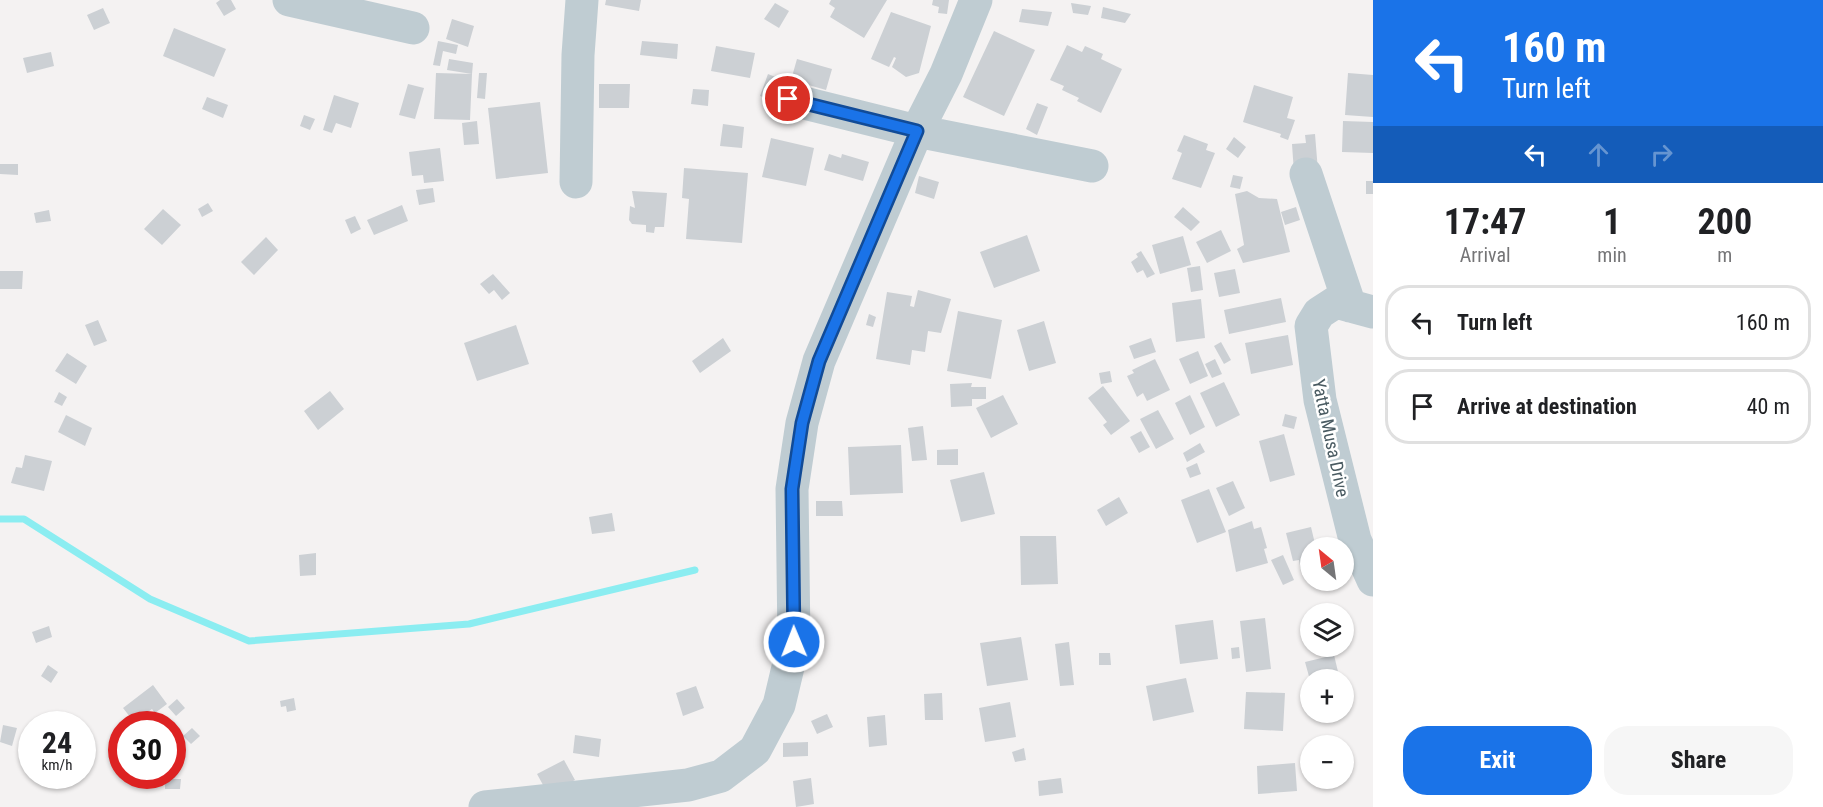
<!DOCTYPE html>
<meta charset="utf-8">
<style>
:root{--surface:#fff;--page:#f6f6f6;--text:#202124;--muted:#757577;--line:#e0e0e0;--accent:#1a73e8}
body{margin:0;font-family:"Roboto Condensed",sans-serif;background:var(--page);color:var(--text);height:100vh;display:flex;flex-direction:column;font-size:22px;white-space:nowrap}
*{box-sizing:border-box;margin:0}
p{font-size:20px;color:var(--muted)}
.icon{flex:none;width:33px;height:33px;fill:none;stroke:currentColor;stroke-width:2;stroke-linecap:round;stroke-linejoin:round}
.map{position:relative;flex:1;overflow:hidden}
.details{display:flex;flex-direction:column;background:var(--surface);width:450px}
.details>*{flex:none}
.top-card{background:#1a73e8;color:#fff;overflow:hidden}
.needle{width:39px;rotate:331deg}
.fabs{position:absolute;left:1300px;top:537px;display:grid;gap:12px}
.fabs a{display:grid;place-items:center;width:54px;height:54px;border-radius:50%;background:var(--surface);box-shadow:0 2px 4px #0004;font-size:30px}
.speed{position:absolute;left:18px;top:711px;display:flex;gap:12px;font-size:30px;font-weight:700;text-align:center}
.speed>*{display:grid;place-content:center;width:78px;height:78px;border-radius:50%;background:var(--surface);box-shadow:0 2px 4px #0004;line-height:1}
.speed small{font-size:15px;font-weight:400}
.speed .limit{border:9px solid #d22;background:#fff;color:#111}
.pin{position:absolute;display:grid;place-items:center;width:51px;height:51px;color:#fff;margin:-26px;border:3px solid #fff;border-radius:50%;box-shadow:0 2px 6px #0007}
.me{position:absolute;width:66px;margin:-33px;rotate:359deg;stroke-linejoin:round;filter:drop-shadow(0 0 4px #0008)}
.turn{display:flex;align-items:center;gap:21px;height:126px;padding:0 30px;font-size:27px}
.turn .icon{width:78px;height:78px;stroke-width:2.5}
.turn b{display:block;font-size:42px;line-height:51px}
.lanes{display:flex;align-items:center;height:57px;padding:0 30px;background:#0003;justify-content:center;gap:30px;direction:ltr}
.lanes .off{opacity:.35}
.eta{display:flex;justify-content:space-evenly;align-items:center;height:102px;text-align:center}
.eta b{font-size:36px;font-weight:700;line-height:42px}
.primary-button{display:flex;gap:12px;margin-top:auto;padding:12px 30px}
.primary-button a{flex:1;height:69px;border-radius:24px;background:var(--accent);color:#fff;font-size:24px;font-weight:700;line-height:69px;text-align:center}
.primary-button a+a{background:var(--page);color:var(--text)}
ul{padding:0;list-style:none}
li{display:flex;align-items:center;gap:18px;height:75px;margin:0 12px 9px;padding:0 18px;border:3px solid var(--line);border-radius:24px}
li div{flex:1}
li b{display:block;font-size:22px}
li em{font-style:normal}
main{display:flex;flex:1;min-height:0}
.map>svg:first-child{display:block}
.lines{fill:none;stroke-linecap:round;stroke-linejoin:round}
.stream{stroke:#8bedf1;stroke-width:7}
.building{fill:#ccd0d4}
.minor{stroke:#bfccd2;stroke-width:33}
.route-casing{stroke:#114b97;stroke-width:15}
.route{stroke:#1a73e8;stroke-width:10}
.labels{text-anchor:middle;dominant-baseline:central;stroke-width:5;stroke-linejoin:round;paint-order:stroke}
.street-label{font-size:18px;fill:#495a61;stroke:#fff}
</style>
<main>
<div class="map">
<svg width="1373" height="807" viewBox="0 0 1373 807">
<rect width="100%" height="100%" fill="#f4f2f2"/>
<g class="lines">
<path class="stream" d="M0,519H24L150,599L249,641L469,624L695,570"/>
</g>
<path class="building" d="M220,0H231L236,9L224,16L216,3Z
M606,0H641L639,11L605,5Z
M831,0H887L864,38L830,17L835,8L829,4Z
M933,0H949L947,14L938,13L939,7L932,5Z
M775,3L789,11L779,28L764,19Z
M1071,3L1091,6L1088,15L1073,13Z
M1103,7L1131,14L1125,23L1101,18Z
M103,8L110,23L94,30L87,15Z
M1022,9L1052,12L1048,26L1019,22Z
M891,12L931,26L919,73L906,77L892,67L896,58L894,57L889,67L871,59Z
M452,19L474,26L468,47L446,39Z
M174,28L226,49L214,77L163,56Z
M994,31L1035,50L1004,116L963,97Z
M438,41L458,45L456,54L443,51L440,66L433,65Z
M642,41L678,44L677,59L640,55Z
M1067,45L1082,52L1085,46L1103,54L1101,59L1122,69L1101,113L1077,101L1079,98L1062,90L1064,86L1050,80Z
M716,46L755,53L750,78L711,71Z
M51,52L54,66L27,73L23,58Z
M449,59L473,63L472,74L447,70Z
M797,59L832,69L826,90L791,80Z
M436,73L472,74L470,120L434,119Z
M479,73H487L485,99L477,98Z
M1348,73L1373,75V117L1345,115Z
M768,74L783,80L775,101L760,96Z
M408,84L424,88L415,119L399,115Z
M599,84H630L629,108H599Z
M1254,85L1293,97L1287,118L1295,120L1288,140L1280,137L1281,134L1243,122Z
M693,89L709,90L708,106L691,104Z
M334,95L359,103L351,128L336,123L332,133L323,130Z
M207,97L228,105L223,118L202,109Z
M540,102L548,173L496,179L488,108Z
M1037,103L1048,107L1037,135L1026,129Z
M304,115L315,119L310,130L300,126Z
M477,121L479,144L464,145L462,123Z
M1343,121L1373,122V153L1342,152Z
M723,124L744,127L742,148L720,146Z
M1315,134L1318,171L1294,173L1292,144L1306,143L1305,135Z
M1184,135L1208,144L1206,150L1215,153L1201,188L1172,179L1182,153L1177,151Z
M1234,137L1246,147L1238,158L1226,149Z
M771,138L814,148L806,186L762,177Z
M440,148L444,181L424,183L423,175L412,176L409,152Z
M829,154L841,158L842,154L869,162L863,181L824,170Z
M0,164H18V175L0,174Z
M684,168L748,173L742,243L686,239L689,199L682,198Z
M1233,175L1243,177L1240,189L1230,187Z
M919,176L939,182L934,199L915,193Z
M1366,181H1373V194H1366Z
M433,188L435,202L419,205L416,190Z
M632,191L667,193L664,227H655L654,233L646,232V225L632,224L629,220L630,206L635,208Z
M1247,191L1259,198L1277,199L1290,252L1243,263L1237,249L1244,245L1235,194Z
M208,203L213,211L202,217L198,209Z
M402,205L408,221L374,235L367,220Z
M1183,207L1200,222L1191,231L1174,217Z
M1296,207L1300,220L1285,225L1281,212Z
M163,209L181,225L162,245L144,229Z
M49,210L51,221L36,223L34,213Z
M355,216L361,229L351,234L345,220Z
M1221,230L1231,251L1207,263L1196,242Z
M1027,235L1040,271L994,288L980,252Z
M1183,236L1191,265L1160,274L1152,245Z
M266,237L278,250L254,275L241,262Z
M1141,251L1155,274L1147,278L1143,270L1137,273L1131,262L1138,257L1136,254Z
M1200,266L1203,290L1191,292L1187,268Z
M1235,269L1240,293L1219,297L1214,273Z
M0,271H23L22,289H0Z
M493,274L510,293L502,300L494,290L489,294L480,284Z
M918,290L951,299L941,333L928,331L925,352L912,350L910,365L876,359L887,292L912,296L910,306L914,307Z
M1281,298L1286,322L1229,334L1224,310Z
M1201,299L1205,338L1176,342L1172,303Z
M958,311L1002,320L991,379L947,371Z
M869,314L876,317L873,327L866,325Z
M98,320L107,341L94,346L85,325Z
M1044,321L1056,363L1029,371L1017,330Z
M516,325L529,364L477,381L464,343Z
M1288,335L1293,365L1251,374L1245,343Z
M723,338L731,351L700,373L692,361Z
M1151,338L1156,352L1134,359L1129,346Z
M1221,342L1231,360L1224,364L1214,346Z
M1198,351L1208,376L1190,384L1179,359Z
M67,353L87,366L76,384L55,371Z
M1155,359L1170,390L1147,401L1143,393L1137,397L1127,376L1134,373L1132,370Z
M1215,359L1222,374L1212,378L1205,364Z
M1110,371L1112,382L1101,384L1099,373Z
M1224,382L1240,415L1216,427L1200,393Z
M972,383L971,387H986V399H972V406L951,407L950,384Z
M1103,386L1130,421L1111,435L1103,425L1107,422L1088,398Z
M330,391L344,409L318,430L304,411Z
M59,392L67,397L62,406L54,402Z
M1003,395L1018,424L991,438L976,408Z
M1190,395L1205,427L1190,435L1175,403Z
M1158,410L1174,439L1156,449L1140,419Z
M1285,414L1297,417L1294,429L1282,426Z
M66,415L92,428L85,446L58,432Z
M923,426L927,460L912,461L908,428Z
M1141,431L1150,447L1139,453L1130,437Z
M1284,434L1295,475L1270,482L1259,441Z
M1200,443L1205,452L1187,462L1183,453Z
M901,445L903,493L850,495L848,447Z
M958,449V465H937V450Z
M25,455L52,461L44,491L11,483L16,467L22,468Z
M1197,463L1201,474L1190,478L1186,468Z
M984,472L995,514L961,522L950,480Z
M1233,481L1245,508L1229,516L1216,488Z
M1209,489L1226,532L1197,543L1181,500Z
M1119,497L1128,513L1106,526L1097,510Z
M816,501H842L843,516H816Z
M612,513L615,531L592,534L589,517Z
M1252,521L1254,529L1261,527L1267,548L1264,549L1268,563L1236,572L1228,530Z
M1311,527L1316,548H1311V569L1301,571L1299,560L1293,561L1286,533Z
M1020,536H1056L1058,584L1021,585Z
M316,553V575L300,576L299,555Z
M1283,555L1294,580L1283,585L1271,560Z
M1265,618L1271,669L1246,672L1240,621Z
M1213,620L1218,659L1180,664L1175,625Z
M49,626L52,637L36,643L32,632Z
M1021,637L1028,680L987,686L980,643Z
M1069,642L1074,685L1060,686L1055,644Z
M1239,647L1240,658L1232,659L1231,648Z
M1099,653H1110L1111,665H1099Z
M1334,655L1340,680H1310L1305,662Z
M48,665L58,672L51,683L41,676Z
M1186,678L1194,712L1153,721L1146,686Z
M153,685L167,704L155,713L152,709L134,722L123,708Z
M696,686L704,708L683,716L676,693Z
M1246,692L1285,693L1283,731L1244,729Z
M942,693L943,720H925L924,694Z
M294,698L296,710L287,712L286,706L281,707L280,701Z
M177,699L185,708L176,716L168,707Z
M1010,702L1016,737L985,742L979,708Z
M827,714L833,727L817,734L811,721Z
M885,715L887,745L869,747L867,717Z
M3,725L17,728L12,746L0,742Z
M192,728L200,736L191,744L183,736Z
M575,735L601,739L599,757L573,753Z
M808,742V756L783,757V743Z
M1024,748L1026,760L1015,762L1012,752Z
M564,760L575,780L548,794L537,774Z
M1295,763L1297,791L1258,794L1257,766Z
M811,778L814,804L796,807L793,781Z
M1061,778L1063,793L1039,796L1038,781Z
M165,779H181L180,789H165Z"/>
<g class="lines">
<path class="minor" d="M289,0L413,28
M788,99L917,131L1092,166
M1306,174L1350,306
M576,182L578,55L582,0
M1373,312L1336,302L1319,313L1311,326L1320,400L1355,540L1373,580
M485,807L688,785L721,776L755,750L779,705L794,642L792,489L802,423L819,361L917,131L946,74L976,0"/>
</g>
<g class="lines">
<defs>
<path id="route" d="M788,99L917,131L819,361L802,423L792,489L794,642"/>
</defs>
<use href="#route" class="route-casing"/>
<use href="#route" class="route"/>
</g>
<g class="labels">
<g class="street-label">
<text transform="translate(1331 438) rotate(78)">Yatta Musa Drive</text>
</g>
</g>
</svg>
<div class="fabs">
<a><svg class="needle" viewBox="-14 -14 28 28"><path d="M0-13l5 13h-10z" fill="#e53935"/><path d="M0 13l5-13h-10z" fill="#757577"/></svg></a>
<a><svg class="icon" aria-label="layers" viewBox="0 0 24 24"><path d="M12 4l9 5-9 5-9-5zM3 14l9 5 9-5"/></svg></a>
<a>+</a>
<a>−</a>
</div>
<div class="speed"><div>24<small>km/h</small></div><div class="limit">30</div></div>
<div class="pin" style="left:788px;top:99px;background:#d93025"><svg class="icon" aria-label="arrive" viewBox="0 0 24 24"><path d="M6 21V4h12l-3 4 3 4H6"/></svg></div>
<svg class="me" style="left:794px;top:642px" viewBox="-20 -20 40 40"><circle r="17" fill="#1a73e8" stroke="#fff" stroke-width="3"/><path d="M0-11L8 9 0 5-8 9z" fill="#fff"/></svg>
</div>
<section class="details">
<div class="top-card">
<div class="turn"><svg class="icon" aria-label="left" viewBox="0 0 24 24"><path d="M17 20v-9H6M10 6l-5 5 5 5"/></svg><div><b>160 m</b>Turn left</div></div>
<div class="lanes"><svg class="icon" aria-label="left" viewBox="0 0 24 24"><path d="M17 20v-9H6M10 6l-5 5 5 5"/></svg><svg class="icon off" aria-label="ahead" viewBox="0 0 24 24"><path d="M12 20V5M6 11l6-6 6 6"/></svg><svg class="icon off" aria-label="right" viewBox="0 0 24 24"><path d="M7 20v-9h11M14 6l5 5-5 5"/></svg></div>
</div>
<div class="eta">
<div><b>17:47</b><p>Arrival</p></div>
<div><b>1</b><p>min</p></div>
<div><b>200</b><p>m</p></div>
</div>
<ul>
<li><svg class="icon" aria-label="left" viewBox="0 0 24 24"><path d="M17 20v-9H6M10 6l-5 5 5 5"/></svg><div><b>Turn left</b></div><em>160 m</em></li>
<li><svg class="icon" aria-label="arrive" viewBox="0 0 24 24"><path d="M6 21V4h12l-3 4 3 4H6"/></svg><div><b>Arrive at destination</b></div><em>40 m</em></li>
</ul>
<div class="primary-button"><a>Exit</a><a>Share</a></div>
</section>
</main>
